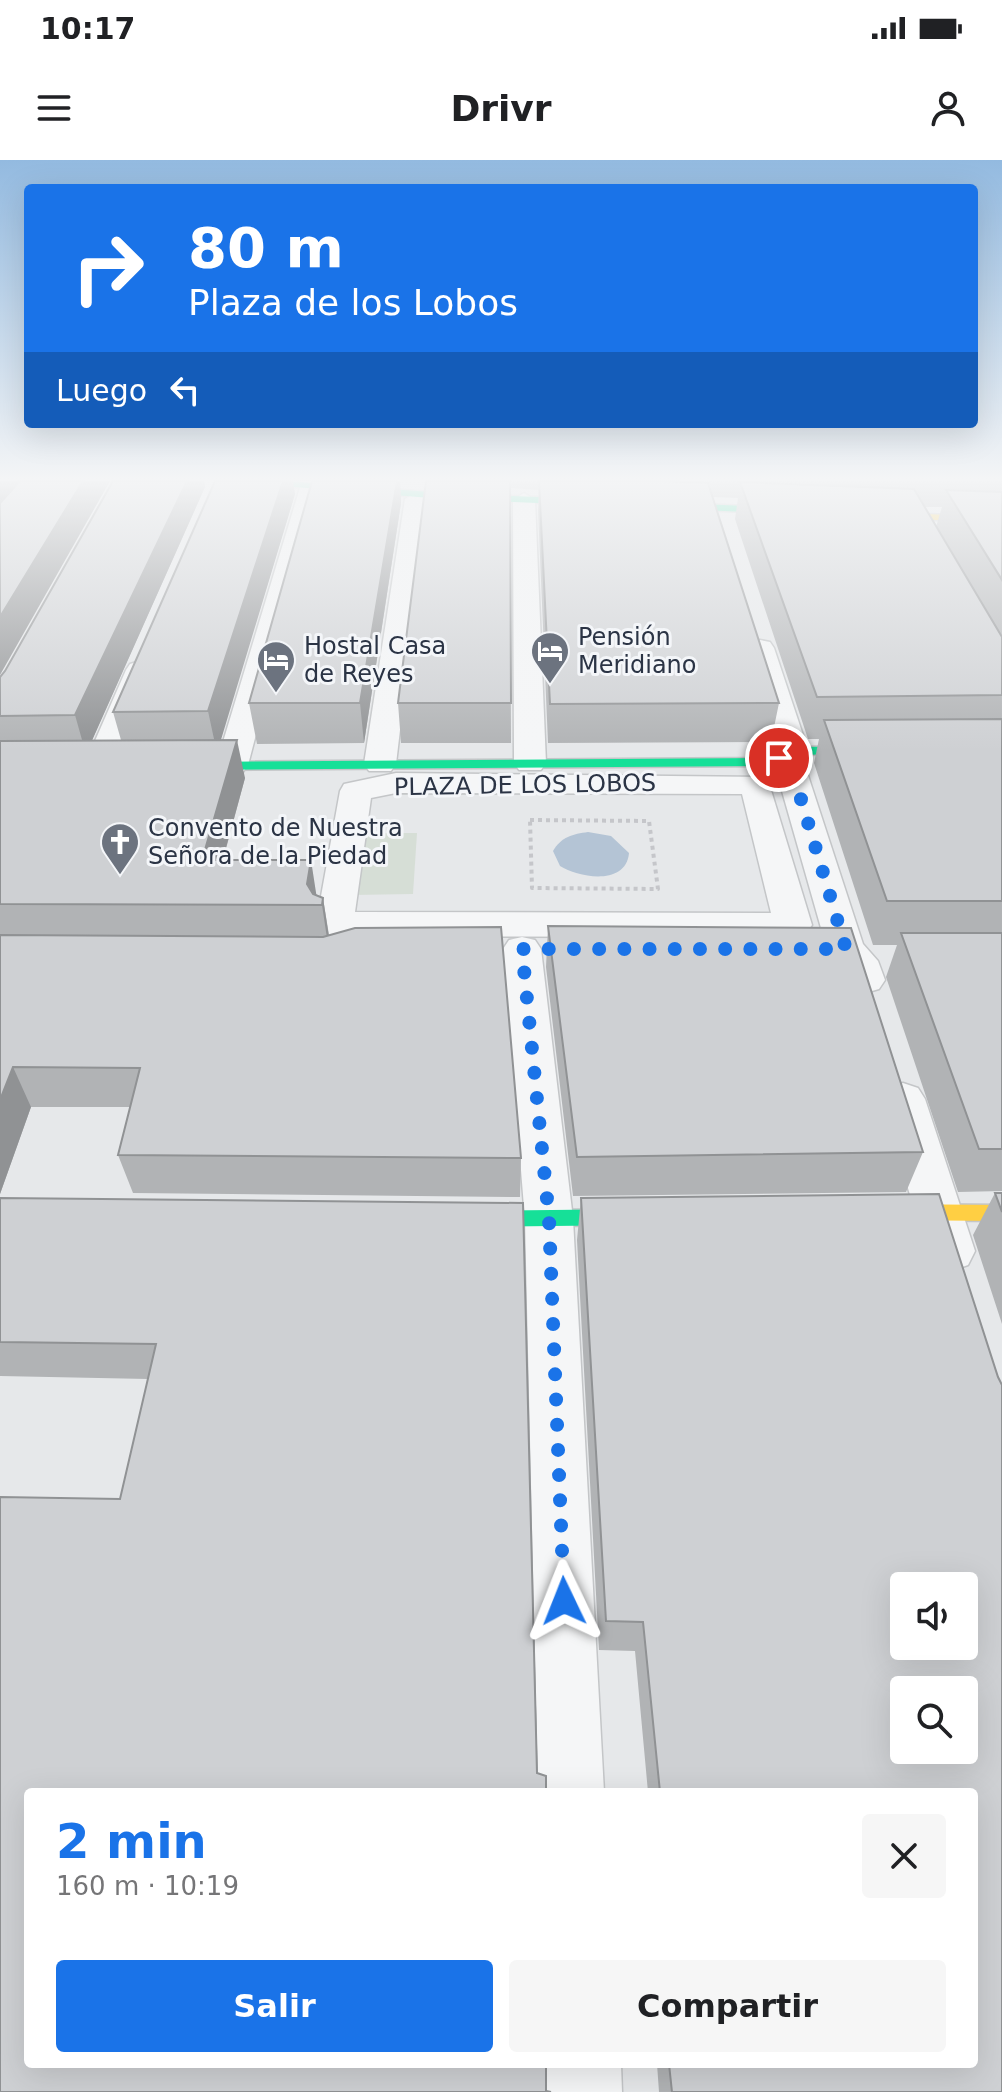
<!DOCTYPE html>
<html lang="es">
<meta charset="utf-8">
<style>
:root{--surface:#fff;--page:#f6f6f6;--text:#202124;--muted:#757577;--accent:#1a73e8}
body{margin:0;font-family:"DejaVu Sans",sans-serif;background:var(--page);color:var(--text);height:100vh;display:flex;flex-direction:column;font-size:30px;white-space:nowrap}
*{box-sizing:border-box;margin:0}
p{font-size:26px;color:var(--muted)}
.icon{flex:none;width:44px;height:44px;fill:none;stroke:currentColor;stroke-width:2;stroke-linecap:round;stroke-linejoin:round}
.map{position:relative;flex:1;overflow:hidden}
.drawer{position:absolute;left:24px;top:1628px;width:954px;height:280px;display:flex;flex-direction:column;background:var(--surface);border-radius:8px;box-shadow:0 8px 32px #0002}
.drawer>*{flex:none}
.banner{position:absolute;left:24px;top:24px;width:954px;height:244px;border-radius:8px;box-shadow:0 8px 32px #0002;background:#1a73e8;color:#fff;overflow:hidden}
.buttons{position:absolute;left:890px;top:1412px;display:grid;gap:16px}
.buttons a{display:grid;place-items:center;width:88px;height:88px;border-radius:8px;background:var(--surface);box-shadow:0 8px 32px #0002;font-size:40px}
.pin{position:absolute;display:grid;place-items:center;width:68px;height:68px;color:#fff;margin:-34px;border:4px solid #fff;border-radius:50%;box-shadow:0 2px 8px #0007}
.me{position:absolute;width:88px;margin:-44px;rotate:358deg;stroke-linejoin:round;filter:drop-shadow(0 0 6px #0008)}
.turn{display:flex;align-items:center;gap:28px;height:168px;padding:0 32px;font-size:36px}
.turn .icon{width:104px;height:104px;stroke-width:2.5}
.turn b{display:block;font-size:56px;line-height:68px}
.then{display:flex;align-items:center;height:76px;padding:0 32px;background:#0003;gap:16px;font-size:30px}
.round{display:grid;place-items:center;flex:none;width:84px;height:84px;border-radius:8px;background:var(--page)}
.overview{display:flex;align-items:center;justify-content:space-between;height:136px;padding:0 32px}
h1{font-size:48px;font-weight:700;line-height:60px;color:var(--accent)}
.cta{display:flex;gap:16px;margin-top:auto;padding:16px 32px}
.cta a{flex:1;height:92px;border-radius:8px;background:var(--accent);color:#fff;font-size:32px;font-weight:700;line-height:92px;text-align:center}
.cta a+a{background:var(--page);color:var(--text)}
.status{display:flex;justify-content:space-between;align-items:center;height:56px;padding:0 40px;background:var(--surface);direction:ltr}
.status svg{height:22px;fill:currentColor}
header{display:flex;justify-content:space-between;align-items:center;height:104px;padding:0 32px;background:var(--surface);font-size:36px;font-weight:700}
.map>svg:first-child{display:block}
.green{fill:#d6ded6}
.water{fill:#b4c4d5}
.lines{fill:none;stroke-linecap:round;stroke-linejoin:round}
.street-casing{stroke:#c4c6c8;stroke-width:3}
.fast-casing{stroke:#c4c6c8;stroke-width:3}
.slow-casing{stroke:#c4c6c8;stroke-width:3}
.path{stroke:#c5c6ca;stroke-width:4;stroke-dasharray:4 4;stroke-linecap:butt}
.street{fill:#f5f6f7;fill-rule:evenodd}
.fast{fill:#16e098;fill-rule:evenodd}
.slow{fill:#ffcf43;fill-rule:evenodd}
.wall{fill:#b1b3b5;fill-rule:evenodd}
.shaded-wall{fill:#909294}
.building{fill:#ced0d3;stroke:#909294;stroke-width:2;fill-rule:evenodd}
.route{stroke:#1a73e8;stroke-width:14;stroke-dasharray:0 25.2}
.labels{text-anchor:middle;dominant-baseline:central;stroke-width:6;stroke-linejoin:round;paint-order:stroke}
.far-poi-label{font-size:24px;fill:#2b3445;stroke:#f4f6f9;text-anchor:start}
.far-street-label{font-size:24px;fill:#2b3445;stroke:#f4f6f9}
</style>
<div class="status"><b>10:17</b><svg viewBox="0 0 49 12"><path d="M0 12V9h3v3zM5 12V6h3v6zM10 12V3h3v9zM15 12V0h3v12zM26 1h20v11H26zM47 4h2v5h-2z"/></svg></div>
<header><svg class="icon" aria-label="menu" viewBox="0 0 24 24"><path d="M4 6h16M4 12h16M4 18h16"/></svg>Drivr<svg class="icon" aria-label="person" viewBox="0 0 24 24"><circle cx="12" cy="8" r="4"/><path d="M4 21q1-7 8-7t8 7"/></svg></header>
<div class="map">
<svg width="1002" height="1932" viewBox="0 0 1002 1932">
<rect width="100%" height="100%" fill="#e6e8ea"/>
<path class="green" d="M361,673H417L413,734L352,735Z"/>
<path class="water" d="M588,672L611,676L629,693C626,726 579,718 560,706L553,691C561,677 573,674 588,672Z"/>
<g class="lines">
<defs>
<path id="street" d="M302,321H318L321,325L248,605L243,612H221L216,605Z
M416,332L427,339L396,604L391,611H369L364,604L405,339Z
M524,333L535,340L546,603L541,610H519L514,603L513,340Z
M760,480L770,482L774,488L809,593L803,600L863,784L878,801L885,820L879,829L865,833L851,829L841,806L827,789L776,610L763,598L768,591L776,589L746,488L750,482Z
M140,501L150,504L154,510L116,606L111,613H89L84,606L126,510L130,504Z
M396,613L767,617L812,765L806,773L793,777L335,776L322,772L316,764L340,631L344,624ZM396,633L742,634L771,753L355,752L371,638Z
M522,777L535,780L541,789L573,1059L604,1632H538L525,1059L503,789L509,780Z
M903,923L918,928L925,939L975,1091L968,1105L951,1111L934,1105L927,1091L881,939L888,928Z
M545,1904H621L622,1932H546Z"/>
<path id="fast" d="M254,321H288L443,333L796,348L801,351L796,354L443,339L258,324Z
M876,586L881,587V593L801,595L765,606L182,610L175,606L182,602L764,598L800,587Z
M640,1049L647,1052L650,1057L647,1062L640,1065L465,1067L458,1065L455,1059L458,1053L465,1051Z"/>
<path id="slow" d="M873,352L1002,357V363L870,357V353Z
M884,1044L1002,1045V1061L884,1060L877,1057L874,1052L877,1047Z"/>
</defs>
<use href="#street" class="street-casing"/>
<use href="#fast" class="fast-casing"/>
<use href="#slow" class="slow-casing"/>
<path class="path" d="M530,660L649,661L658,729L532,728Z"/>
<use href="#street" class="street"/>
<use href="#fast" class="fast"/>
<use href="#slow" class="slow"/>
</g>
<path class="wall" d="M312,321H400L401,343L364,583L257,584L249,543Z
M426,321H1002V1031L958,1032L886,817L897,785H873L814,603L819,579H808L735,359L738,338L713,337L779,543L771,582L548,583L538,350L539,330L510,328L511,583H401L398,543ZM924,347H942L936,367Z
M205,327L92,580H121L113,552L295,334L220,580L245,618L223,700L323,738L329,775L521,998L520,1037L133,1033L118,995L130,947H31L0,1034V517Z
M548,766L923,992L906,1032L573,1036L546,807Z
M995,1033H1002V1164L973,1075Z
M0,1038L523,1043L546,1931L0,1932L120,1339L148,1219L0,1216Z
M581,1038L998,1217L1002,1932H659L657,1904H974V1632H648L635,1491L599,1490L577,1080Z"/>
<path class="shaded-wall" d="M0,321H31L0,352Z
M83,321H110L0,515V457Z
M187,321H204L205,327L86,594L75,555Z
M283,321H293L295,334L217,593L208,551Z
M397,321H400L401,343L364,583L360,543Z
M237,580L245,618L212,739L202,700Z
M311,700L317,739L307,724Z
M323,738L329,777L328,785L322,745Z
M13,907L31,947L0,1034V940Z"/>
<path class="building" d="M20,321H83L0,457V343Z
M113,321H187L75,555L0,556V517L5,511Z
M215,321H283L208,551L113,552Z
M312,321H397L360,543H249Z
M426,321H510L511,543H398Z
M539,321H654L708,323L779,543L550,544Z
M740,322L914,329L1002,477V535L817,537Z
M946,330L1002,332V420Z
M1002,559V741H887L824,560Z
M237,580L202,700H311L307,724L313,734L323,738L322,745L0,744V581Z
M548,766L851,768L923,992L577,997Z
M501,767L521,998L118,995L140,908L13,907L0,940V775L323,777L355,768Z
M901,773H1002V989H979Z
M995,1033H1002V1052Z
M939,1034L998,1217L1002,1225V1932H672L669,1904H974V1632H660L643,1462L606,1461L581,1038ZM904,1426H964V1486H904ZM904,1530H964V1590H904Z
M0,1038L523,1043L537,1613L546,1616V1632H28V1904H546V1931L551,1932H0V1337L120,1339L156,1184L0,1182Z"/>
<linearGradient id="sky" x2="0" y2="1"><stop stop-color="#93bae0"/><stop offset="0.54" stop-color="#f4f5f6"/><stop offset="1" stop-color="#f4f5f6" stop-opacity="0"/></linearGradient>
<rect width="1002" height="591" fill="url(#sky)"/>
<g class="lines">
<path class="route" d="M564,1441L549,1059L522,789H846L791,606L779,598"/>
</g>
<defs>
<symbol id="hotel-pin" viewBox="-11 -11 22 30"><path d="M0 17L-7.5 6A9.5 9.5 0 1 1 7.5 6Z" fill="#6c737f" stroke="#f4f6f9"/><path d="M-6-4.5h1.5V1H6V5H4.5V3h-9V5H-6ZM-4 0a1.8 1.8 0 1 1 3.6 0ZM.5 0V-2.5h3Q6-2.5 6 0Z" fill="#fff"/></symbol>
<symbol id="church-pin" viewBox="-11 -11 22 30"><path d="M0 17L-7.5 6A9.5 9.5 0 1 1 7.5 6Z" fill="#6c737f" stroke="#f4f6f9"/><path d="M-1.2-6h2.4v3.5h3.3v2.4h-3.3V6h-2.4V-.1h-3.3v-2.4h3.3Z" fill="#fff"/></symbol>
</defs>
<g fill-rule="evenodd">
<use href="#hotel-pin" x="528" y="469" width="44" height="60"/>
<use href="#hotel-pin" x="254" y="478" width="44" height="60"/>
<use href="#church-pin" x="98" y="660" width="44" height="60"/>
</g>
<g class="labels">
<g class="far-poi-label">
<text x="578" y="477">Pensión<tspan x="578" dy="28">Meridiano</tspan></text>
<text x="304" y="486">Hostal Casa<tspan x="304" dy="28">de Reyes</tspan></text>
<text x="148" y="668">Convento de Nuestra<tspan x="148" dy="28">Señora de la Piedad</tspan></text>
</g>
<g class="far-street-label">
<text transform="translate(525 625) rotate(-1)">PLAZA DE LOS LOBOS</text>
</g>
</g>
</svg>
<div class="buttons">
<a><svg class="icon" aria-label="sound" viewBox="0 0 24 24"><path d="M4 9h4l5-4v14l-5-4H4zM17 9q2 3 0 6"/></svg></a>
<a><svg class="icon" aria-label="search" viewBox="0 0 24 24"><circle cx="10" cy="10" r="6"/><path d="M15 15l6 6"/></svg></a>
</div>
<div class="pin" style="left:779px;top:598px;background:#d93025"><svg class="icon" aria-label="arrive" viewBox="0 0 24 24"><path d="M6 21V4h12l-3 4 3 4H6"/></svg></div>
<svg class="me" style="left:564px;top:1441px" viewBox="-20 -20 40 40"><path d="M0-17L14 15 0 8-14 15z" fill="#1a73e8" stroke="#fff" stroke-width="4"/></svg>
<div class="banner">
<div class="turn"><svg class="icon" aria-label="right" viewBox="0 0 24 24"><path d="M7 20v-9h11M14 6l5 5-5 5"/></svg><div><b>80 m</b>Plaza de los Lobos</div></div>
<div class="then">Luego<svg class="icon" aria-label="left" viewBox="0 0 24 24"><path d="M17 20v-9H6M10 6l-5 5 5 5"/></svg></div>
</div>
<section class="drawer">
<div class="overview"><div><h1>2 min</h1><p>160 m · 10:19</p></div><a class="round"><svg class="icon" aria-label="close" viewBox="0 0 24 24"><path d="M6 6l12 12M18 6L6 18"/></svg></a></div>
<div class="cta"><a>Salir</a><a>Compartir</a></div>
</section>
</div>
